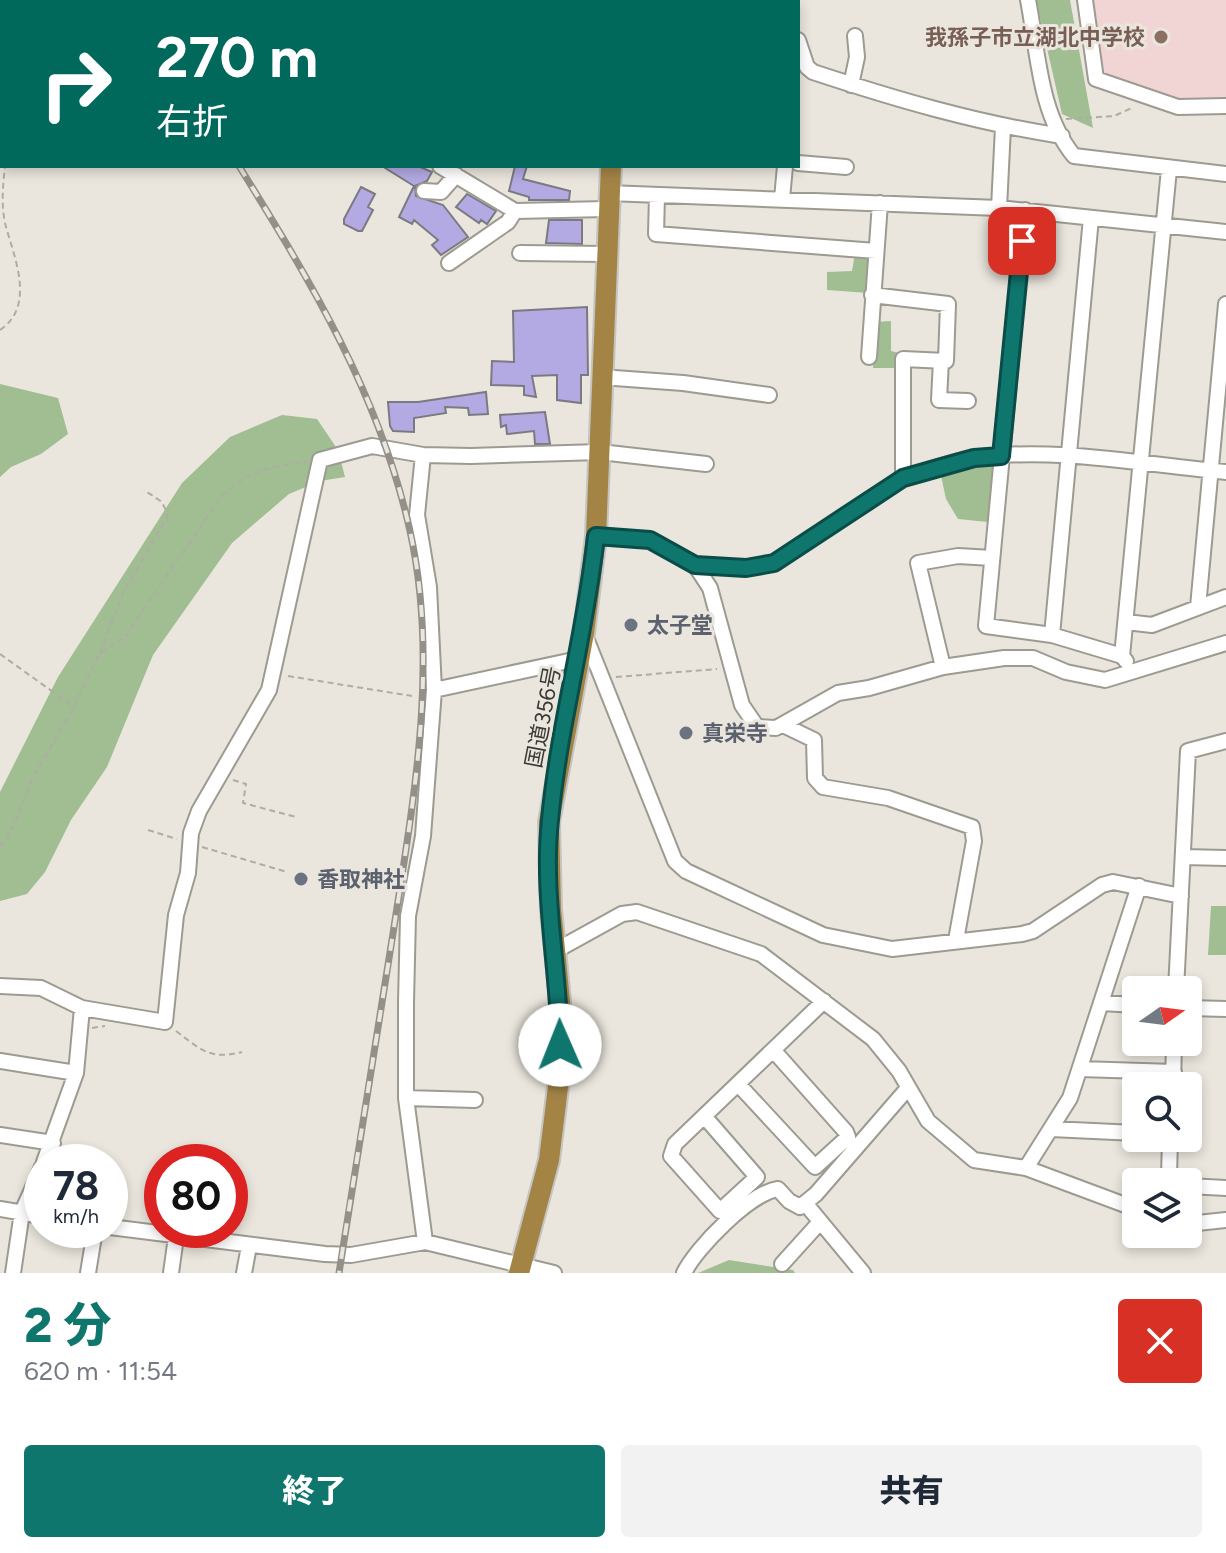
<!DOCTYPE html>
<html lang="ja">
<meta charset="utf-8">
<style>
:root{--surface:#fff;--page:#f2f2f3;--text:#1f2937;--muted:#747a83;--accent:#0f766e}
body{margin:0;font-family:Figtree,"Noto Sans JP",sans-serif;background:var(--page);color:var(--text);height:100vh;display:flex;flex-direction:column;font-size:30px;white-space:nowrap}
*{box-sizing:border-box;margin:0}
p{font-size:26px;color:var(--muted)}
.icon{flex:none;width:44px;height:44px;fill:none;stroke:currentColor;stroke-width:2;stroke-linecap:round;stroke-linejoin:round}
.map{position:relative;height:1273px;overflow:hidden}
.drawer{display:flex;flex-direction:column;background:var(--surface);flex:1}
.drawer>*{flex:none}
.hud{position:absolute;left:0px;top:0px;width:800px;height:168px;box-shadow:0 4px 12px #0003;background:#00695c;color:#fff;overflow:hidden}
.needle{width:52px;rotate:76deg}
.tools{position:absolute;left:1122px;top:976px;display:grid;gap:16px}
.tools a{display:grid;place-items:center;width:80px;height:80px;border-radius:8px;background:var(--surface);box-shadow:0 4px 12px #0003;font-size:40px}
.speed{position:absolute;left:24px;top:1144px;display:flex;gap:16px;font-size:40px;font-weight:700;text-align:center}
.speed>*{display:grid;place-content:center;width:104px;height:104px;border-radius:50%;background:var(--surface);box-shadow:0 4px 12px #0003;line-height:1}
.speed small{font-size:20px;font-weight:400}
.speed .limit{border:12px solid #d22;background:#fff;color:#111}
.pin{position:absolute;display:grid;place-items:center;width:68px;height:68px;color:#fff;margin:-34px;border-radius:16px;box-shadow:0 4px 12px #0006}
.me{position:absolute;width:88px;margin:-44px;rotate:359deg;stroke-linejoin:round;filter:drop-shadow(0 0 6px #0008)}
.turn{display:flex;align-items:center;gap:28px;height:168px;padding:0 24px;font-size:36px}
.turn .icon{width:104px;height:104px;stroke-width:2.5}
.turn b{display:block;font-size:56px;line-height:68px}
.round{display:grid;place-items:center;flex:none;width:84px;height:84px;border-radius:8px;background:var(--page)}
.head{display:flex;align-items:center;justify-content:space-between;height:136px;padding:0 24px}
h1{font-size:48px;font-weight:800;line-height:60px;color:var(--accent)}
.button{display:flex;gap:16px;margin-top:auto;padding:16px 24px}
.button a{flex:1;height:92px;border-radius:8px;background:var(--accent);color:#fff;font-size:32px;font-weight:800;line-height:92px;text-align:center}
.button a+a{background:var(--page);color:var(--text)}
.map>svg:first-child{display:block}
.education{fill:#f0d5d4}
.green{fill:#a0be92}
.building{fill:#b3aae3;stroke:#7b7a82;stroke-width:2}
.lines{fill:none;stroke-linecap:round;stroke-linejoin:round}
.minor-casing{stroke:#9d9a91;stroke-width:18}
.highway-casing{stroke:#c4c4c3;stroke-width:24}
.path{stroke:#afaca5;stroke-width:2;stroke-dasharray:6 4;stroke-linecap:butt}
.minor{stroke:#fff;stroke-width:14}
.highway{stroke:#a38445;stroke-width:20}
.rail-casing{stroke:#93908a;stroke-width:7}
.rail{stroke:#eae6dd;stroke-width:4;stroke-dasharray:12;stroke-linecap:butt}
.route-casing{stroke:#0a4d48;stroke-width:20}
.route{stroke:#0f766e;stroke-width:14}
.education-dot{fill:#8d6e63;stroke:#eae6dd;stroke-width:3}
.worship-dot{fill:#6b7280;stroke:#eae6dd;stroke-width:3}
.labels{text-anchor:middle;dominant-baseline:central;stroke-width:6;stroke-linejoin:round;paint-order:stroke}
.education-label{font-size:22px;font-weight:bold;fill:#785e54;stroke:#eae6dd;text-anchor:end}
.worship-label{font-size:22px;font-weight:bold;fill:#5b616d;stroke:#eae6dd;text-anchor:start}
.street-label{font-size:22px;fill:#3b3a36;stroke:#eae6dd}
</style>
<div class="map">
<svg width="1226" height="1273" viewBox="0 0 1226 1273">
<rect width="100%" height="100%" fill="#eae6dd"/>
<path class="education" d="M1090,0H1226V101L1199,103L1168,98L1100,75Z"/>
<path class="green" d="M1036,0H1070L1093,128L1062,114Z
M855,253L871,254L868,293L827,290V272L852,271Z
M891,321V351L899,353L898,368H873L875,322Z
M0,384L58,398L68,434L41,454L11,467L0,477Z
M282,415L317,419L338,450L345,477L320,481L289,494L232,543L153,655L107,767L71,820L45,872L27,894L0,901V792L58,677L182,483L230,437Z
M995,460L988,522L958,519L946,499L940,471Z
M1211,906H1226V955H1208Z
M729,1260L793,1270L795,1273H698Z"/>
<path class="building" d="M382,166H418L432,172L427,181L415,186L416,196L443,205L468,237L441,255L432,245L438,240L414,220L412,224L399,217L414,186Z
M515,166H527L523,179L570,191L569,200H529V197L509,191Z
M361,187L375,194L368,207L373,210L362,231H358L344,224V219Z
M467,194L496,211L487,224L481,220L479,223L456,207Z
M549,220H582V244L546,243Z
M587,307L588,375H581V403L557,400V375L532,376L536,397L524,395V386L491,385L492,361L514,362L513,311Z
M486,392L488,414L469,415L468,408L445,407L446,413L414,418V432L393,431L390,426L388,402H418Z
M545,412L550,444H535L534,431L507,434L506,425L501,427L500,415Z"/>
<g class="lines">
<defs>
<path id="minor" d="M784,0L785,2
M1028,0C1038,51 1039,114 1074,156L1226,174
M1085,0L1096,79L1178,107L1226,106
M296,2L297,0
M798,40L807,67L813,72C895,99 976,123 1062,136
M851,85L857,57L855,36
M798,163L846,167
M440,166L515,211L607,209
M424,191L441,192L456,175
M608,193L999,208L1226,232
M657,195L656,234L876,251
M782,199L785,166
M999,208L1003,127
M1025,210L986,626L1052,635L1122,656
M520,253L605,254
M449,263L508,222L515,211
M869,357L880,203
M941,360L939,400L968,401
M601,377L683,383L769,395
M423,455L417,515L429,587L434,690
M903,478C926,471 950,462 974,458C1055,446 1145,465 1226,472
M596,536L650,540L695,565L710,588L742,705L757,727L776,728L838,693L869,688L943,667L1004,658H1033L1066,672L1105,680L1226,643
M695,565L746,568L774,563L903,478V359L946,361L948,304L872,295
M1198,607L1226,304
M1126,622L1152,625L1226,597
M584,633L675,861L686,871L823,935L892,949L1022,934L1033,931L1102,885L1113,882L1181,896
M1052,635L1091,218
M1126,661L1122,656L1169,169
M943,667L918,563L958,556L992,558
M783,725L814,740L815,778L823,787L888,798L972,827L974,841L956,940
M1183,857L1226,858
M555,951L622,914L637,912L761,954L873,1039L899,1071L928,1121L974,1160L1026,1168L1136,1209
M0,986L41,988L82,1008L76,1073L0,1061
M1176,990L1188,751L1226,741
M1101,1003L1136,1005
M82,1008L165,1022L176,915L188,873L191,833L199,811L269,690L320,460L372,446L423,455L471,456L600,452L706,464
M1188,1008L1226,1009
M1080,1069L1174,1072
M738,1084L815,1167L848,1137L846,1132L774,1051
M1173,1086L1174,1042
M406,1098L475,1100
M704,1116L757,1177L720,1211L671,1156L675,1144L824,1001
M1051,1129L1136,1133
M0,1135L53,1143
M1170,1138L1169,1177L1174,1182
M44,1162L76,1073
M1026,1168L1070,1098L1139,886
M1188,1186L1226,1188
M805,1203L863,1273
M0,1209L42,1216
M1188,1224L1226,1220
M110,1227L325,1254L351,1255L425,1242L554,1273
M425,1242L406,1098V1002L408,916L423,836L434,690L578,659
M782,1264L820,1222
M13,1273L22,1212L42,1167
M88,1273L95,1230
M171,1273L176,1237
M244,1273L249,1246
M684,1273C696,1248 750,1193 778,1189L789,1201L800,1207L816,1194L908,1088"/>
<path id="highway" d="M633,2L634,0
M519,1273L549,1160L558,1087L560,1001L551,909L549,822L584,633L596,536L611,166"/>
</defs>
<use href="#minor" class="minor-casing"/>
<use href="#highway" class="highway-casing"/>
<path class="path" d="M103,0L105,2
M0,69L2,70
M1066,119L1114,116L1134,107
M0,330C37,305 13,255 5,223C1,204 3,185 5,166
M100,653L123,593L168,515L162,502L144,490
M0,654L74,707
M288,676L412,696
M616,677L717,669
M233,780L246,784L243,803L296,817
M148,830L177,839
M0,847L11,832L33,777L74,707L99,654L124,638L220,498C246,471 271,466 307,462
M202,847L287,872
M92,1028L105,1026
M176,1031C201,1050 210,1060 242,1052"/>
<use href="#minor" class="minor"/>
<use href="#highway" class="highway"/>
<defs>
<path id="rail" d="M144,0V2
M239,166C311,282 380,396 410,531C439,662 414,797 394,927C376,1042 357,1157 339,1273"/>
</defs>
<use href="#rail" class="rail-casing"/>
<use href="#rail" class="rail"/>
</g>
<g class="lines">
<defs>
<path id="route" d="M560,1045C559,971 542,894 550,820C559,724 586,632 596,536L650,540L695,565L746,568L774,563L903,478L974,458L1001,456L1022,241"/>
</defs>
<use href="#route" class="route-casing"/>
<use href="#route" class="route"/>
</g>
<circle class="education-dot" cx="1161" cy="37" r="8"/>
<g class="worship-dot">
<circle cx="631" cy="625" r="8"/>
<circle cx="686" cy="733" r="8"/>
<circle cx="301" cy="879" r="8"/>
</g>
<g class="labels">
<g class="education-label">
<text x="1145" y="37">我孫子市立湖北中学校</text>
</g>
<g class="worship-label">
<text x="647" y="625">太子堂</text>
<text x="702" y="733">真栄寺</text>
<text x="317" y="879">香取神社</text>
</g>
<g class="street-label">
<text transform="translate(543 717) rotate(-79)">国道356号</text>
</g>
</g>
</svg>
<div class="tools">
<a><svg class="needle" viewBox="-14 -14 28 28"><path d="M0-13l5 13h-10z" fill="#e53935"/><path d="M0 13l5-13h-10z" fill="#747a83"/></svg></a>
<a><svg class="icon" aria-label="search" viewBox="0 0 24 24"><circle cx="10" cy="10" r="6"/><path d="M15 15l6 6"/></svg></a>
<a><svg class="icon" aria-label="layers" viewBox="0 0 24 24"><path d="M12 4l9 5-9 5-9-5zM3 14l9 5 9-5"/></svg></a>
</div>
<div class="speed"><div>78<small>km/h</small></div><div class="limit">80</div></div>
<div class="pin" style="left:1022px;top:241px;background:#d93025"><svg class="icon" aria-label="arrive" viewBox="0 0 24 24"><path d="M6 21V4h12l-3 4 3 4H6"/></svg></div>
<svg class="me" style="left:560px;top:1045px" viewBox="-20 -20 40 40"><circle r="19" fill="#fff"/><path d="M0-13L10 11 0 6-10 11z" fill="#0f766e"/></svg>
<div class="hud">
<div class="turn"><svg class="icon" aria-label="right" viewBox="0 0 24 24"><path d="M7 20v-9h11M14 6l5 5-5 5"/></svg><div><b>270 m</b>右折</div></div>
</div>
</div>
<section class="drawer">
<div class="head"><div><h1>2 分</h1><p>620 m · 11:54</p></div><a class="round" style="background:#d93025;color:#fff"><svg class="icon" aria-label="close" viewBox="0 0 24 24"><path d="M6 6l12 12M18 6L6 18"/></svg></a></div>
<div class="button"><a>終了</a><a>共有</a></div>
</section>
